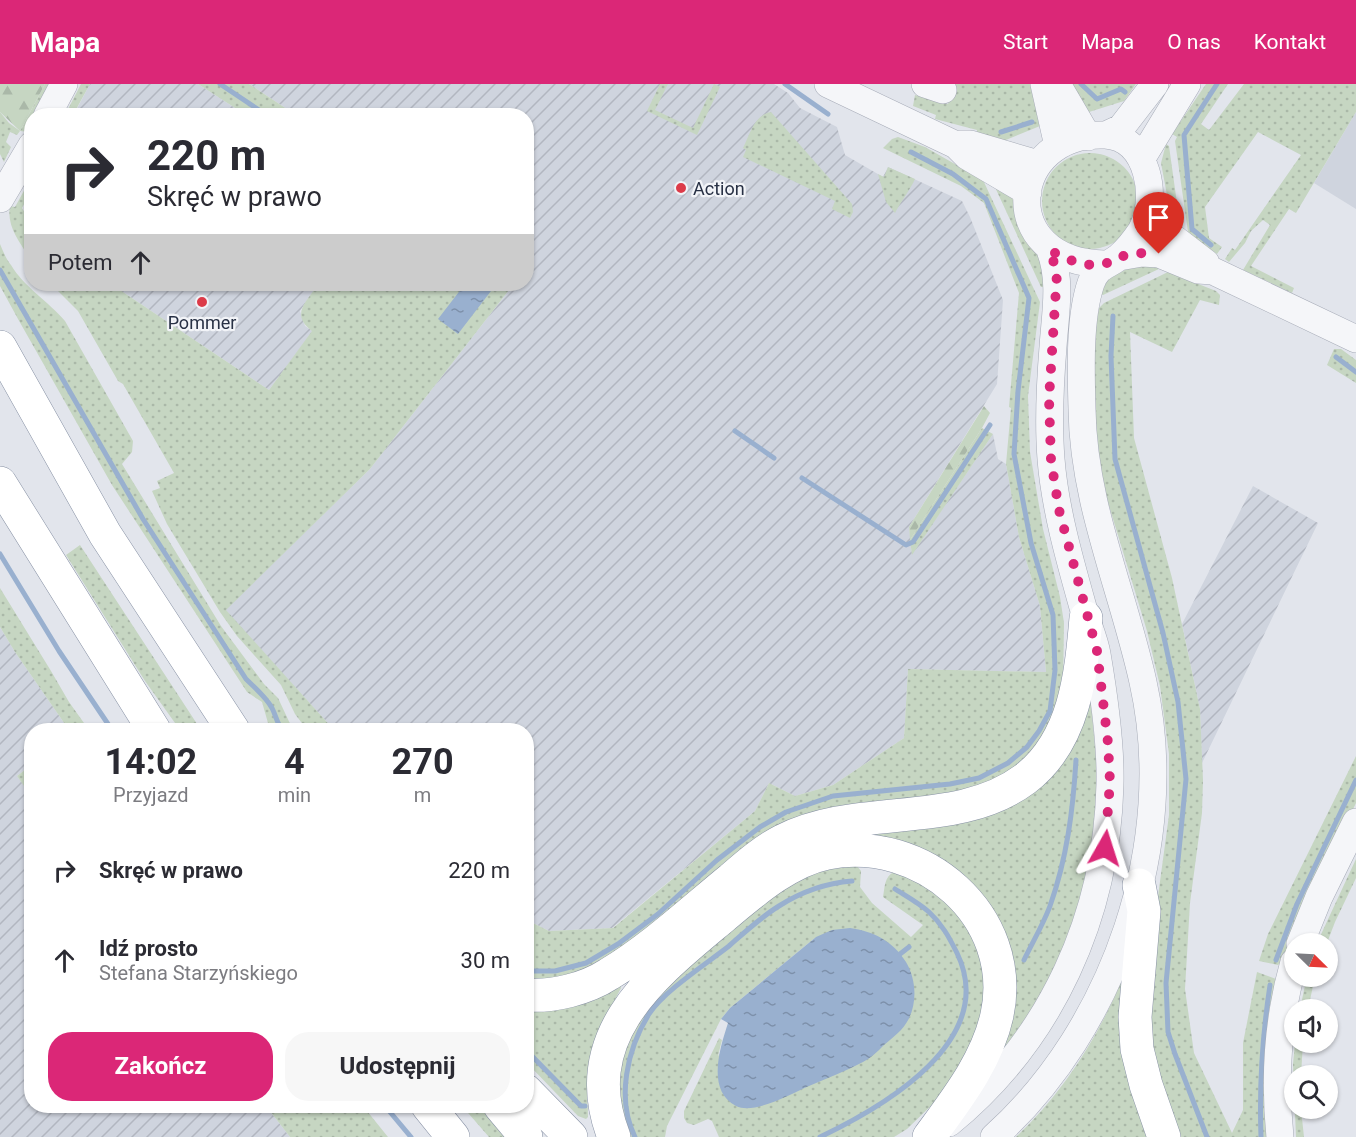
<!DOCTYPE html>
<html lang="pl">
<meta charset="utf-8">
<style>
:root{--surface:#fff;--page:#f7f7f7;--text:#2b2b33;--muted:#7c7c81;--accent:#db2777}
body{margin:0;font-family:Roboto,sans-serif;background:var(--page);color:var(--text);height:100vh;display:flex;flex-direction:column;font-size:22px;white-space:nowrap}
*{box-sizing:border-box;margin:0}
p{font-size:20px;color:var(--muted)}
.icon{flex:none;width:33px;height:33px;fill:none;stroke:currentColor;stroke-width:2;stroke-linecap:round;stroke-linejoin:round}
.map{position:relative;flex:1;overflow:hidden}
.details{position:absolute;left:24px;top:639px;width:510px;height:390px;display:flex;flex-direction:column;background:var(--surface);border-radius:24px;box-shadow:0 2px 4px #0004}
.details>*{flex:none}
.hud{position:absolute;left:24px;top:24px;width:510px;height:183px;border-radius:24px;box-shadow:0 2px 4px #0004;background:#fff;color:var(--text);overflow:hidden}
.needle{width:39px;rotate:114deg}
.buttons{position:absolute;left:1284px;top:849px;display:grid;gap:12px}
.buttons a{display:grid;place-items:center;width:54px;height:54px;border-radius:50%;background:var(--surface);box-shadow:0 2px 4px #0004;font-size:30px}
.pin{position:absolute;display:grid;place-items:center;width:51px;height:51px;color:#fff;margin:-62px -26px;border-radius:50% 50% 50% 0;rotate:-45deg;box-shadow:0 0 6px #0007}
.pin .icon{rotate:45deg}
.me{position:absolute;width:66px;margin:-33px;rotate:6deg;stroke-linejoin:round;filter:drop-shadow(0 0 4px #0008)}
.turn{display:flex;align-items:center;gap:21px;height:126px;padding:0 24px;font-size:27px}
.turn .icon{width:78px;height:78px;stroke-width:2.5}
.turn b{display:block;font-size:42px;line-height:51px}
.then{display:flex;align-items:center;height:57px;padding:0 24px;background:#0003;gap:12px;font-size:22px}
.eta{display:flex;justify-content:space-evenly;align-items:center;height:102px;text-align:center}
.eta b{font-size:36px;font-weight:700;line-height:42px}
.primary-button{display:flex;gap:12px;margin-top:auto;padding:12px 24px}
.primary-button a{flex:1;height:69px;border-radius:24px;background:var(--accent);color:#fff;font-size:24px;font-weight:700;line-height:69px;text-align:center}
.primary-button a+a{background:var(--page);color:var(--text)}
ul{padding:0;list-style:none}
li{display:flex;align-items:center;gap:18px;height:90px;padding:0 24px}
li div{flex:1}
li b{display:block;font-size:22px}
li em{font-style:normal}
header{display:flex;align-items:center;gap:36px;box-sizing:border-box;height:84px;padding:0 30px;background:var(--accent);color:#fff}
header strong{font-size:28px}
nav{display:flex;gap:33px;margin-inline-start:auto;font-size:21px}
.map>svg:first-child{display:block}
.built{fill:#cfd4de}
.industrial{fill:url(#industrial-furrows)}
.grass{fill:url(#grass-dots)}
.forest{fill:url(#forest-firs)}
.water{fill:url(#water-ripples)}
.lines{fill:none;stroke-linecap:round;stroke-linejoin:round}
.stream{stroke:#99b0cf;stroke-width:5}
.minor-casing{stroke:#a6abb7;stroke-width:28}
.highway-casing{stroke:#8791a4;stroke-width:34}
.minor{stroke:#f5f6f9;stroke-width:27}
.highway{stroke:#fff;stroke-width:33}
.route{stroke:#db2777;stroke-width:10;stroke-dasharray:0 18}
.poi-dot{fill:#dc3b49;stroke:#f2f4f8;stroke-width:2}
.labels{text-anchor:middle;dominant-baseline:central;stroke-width:4.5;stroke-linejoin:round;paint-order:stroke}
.poi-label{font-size:18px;fill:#283145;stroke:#f2f4f8;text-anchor:start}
</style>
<header>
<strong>Mapa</strong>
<nav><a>Start</a><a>Mapa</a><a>O nas</a><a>Kontakt</a></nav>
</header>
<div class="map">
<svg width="1356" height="1053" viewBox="0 0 1356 1053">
<defs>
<pattern id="industrial-furrows" width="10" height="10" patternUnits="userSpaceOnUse" patternTransform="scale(1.5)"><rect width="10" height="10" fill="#cfd4de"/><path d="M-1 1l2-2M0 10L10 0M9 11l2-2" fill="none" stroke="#b2b6c0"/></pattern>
<pattern id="grass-dots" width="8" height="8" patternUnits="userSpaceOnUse" patternTransform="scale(1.5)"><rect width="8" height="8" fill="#c6d6c2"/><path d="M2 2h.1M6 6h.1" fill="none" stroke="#aab8a8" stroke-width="1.8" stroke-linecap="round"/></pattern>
<pattern id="forest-firs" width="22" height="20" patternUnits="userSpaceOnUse" patternTransform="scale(1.5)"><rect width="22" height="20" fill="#c6d6c2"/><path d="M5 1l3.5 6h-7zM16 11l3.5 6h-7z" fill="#aab8a8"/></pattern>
<pattern id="water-ripples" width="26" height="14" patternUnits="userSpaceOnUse" patternTransform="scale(1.5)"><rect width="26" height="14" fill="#99b0cf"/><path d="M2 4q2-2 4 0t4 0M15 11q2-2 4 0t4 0" fill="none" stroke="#7d90aa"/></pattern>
</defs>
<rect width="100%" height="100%" fill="#e2e5ec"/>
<path class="built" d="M1356,28V125L1314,99Z"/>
<path class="industrial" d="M90,0H198L246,31L73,32Z
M249,0H774L788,9L800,24L837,43L845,71L883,93L888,83L962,117L970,133L1003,216L997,300L909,443L912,470L993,350L998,375L1006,380L1019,453L1040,522L1046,588L908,585L904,654L833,701L795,712L769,699L755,727L612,844L549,847L527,836L526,646H334L225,526L370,385L509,206L511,200H526V32L296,31Z
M111,200H318L300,227L305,242L313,247L269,306Z
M1253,402L1318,439L1202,679L1200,625L1182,540Z
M0,543L15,568L69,646H32L31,681L17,692L32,712V1022H266L290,1053H0Z"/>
<path class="grass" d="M45,0H55L38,31L32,32L31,43L29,48L20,47L17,51L10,48L6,58L11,63L4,78L0,70V28L9,39L20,47Z
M81,0H90L73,31H65Z
M198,0H249L296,31H246Z
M660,0H668L655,26L693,44L714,0L720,3L697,51L647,27Z
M954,0H1034L1040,42L1001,58L977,50V46L935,35L936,31L913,22L915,11L948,20Z
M1068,0H1136L1124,17L1089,28L1084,24Z
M1206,0H1228L1201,40L1209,46L1244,0H1356V28L1296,129L1289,125L1251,182L1294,204L1292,209L1243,186L1270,141L1263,136L1251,147L1245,159L1229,178L1225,175L1232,164L1235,166L1301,71L1258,48L1205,123L1209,154L1222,163L1217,170L1186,150L1188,148L1175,57L1177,53L1172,50Z
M771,28L852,120L853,128L850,134L832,125L835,117L743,73L746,66L743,64C750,50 754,31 771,28Z
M898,53L925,63L983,96L1040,218L1028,312L1030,368L1043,445L1060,513L1064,539L1063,603L1059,620L1040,658L1015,683L992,697L967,706L624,864L575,890L555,895H527V836L549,847L613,844L755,727L769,699L795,712L833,701L904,654L908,585L1046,588L1040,522L1019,453L1006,380L1011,324L1009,323L1019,209L984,119L961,102L883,64L892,55Z
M1166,60L1169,62L1181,148L1167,131V111L1161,79Z
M1042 117a48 48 0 1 1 96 0a48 48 0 1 1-96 0Z
M888,83L915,95C909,108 901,117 895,129L886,118L878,90L884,93Z
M31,94V107L22,124L31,139V177C21,159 6,143 10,122L15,123Z
M994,101L1012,111L1022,149L1041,176L1046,203H1041Z
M0,160C3,167 6,175 11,181C24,203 48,217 65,237L133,357L132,368L122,380L221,542L264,600L278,614L293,646H273L268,639L262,618L247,608L112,401L18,235L0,202Z
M1141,178L1161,184L1103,211L1100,210L1109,194Z
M1168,188L1216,207L1220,211L1219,221L1200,216L1172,268L1130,248L1134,354L1172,494L1200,625L1203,696L1202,729L1190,819L1185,905L1194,969L1232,1049L1243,1026V959L1257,888L1276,895L1278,901L1272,1053H1176L1147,956L1153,849L1169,731V670L1160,602L1147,547L1103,402L1099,377L1093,304L1095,245L1099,224L1104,219Z
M51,200H111L269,306L312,247C290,230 306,219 318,200H511L509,206L370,385L226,526L334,646H307L295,630L281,601L237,552L220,528L167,440L152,407L160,404L157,397L174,389L123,300L118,297L78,227Z
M1334,265H1341L1356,276V299L1327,281Z
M982,344L993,350L912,471L910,456Z
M80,461L201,646H180L145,597L66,471Z
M0,504L51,587L69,618L89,646H69L15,568L0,543Z
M1091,619L1097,685V726L1079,829L1051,897L998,977L1009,877L875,753L876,748L972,733L1088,625Z
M1356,672V719L1303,828L1290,865L1282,878L1278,881L1259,877L1268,850Z
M31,681V712L17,692Z
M1356,775V794L1335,838L1327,859H1317Z
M857,782L861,787L860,803L872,819L911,853L923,841L883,813C885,803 884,793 894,788L927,799L973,847L987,888L984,942L936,1017L907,1045L894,1053H719L712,1037L708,1035L694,1041L687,1039L684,1034V1027L719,954L722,956L718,972L816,853L730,924L721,935L667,1042L665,1053H625L613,997L644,921L756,819L813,787Z
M1307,892L1315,893L1308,925H1300Z
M1123,893L1152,1053H1016C1063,1009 1099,952 1123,893Z
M621,899V904C602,940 590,968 587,1009C587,1017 588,1025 588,1033L586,1035L578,1032L527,979L526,924Z
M1295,959H1303L1301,991L1294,992V1024L1301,1025L1304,1053H1296L1293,980Z
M266,1022H363L388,1053H290Z
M462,1022H485L512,1053H489Z"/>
<path class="forest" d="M0,0H45L20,47L0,28Z
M984,322L990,329L982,344L910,456L909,443Z"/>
<path class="water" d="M465,200H481L491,207L458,250L438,235Z
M850,844C873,847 893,857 906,878C918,898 918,928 901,946C896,951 890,956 884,961C878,967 871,974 863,978C846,987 827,994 809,1002C791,1010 754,1031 736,1022C706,1006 720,964 728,939L721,935L730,924L816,853L832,846Z"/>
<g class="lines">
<path class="stream" d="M220,0L268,32
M785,0L828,30
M1081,0L1097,15L1121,5L1125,8
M1001,48L1032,38
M1211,161L1192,145L1184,51L1217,0
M0,186L143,435L246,595C255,604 266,613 272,624C276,632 277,639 282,646
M1113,232L1111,272L1115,375L1163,549L1178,618L1186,695L1166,899L1168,948L1175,970L1207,1053
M1336,273L1356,288
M735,347L774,374
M802,394L906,461L913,458L990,341
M0,470L59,567L112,646
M900,870L909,863
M1024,876C1032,859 1043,841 1050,822C1067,774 1073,726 1076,676
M1276,876L1297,820L1356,696
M526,887H555L586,879L618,860L658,830L717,776L760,743L786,728L833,712L950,700L979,694L1008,679L1027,663L1039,647L1050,627L1055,586L1053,531L1031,459L1014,370L1018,307L1029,214L986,115L953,90L911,68
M526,966L581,1022H585
M385,1022L411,1053
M635,1053C616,1015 627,965 649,930C664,907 706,880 729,862C745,848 761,833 779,822C801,808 827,799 852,797
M820,1053C885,1022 999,956 957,869C949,853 942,840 929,828C919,819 906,812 895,805
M1261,1053C1259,999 1262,954 1270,901"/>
<defs>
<path id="minor" d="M828,0L956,61L967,72L1028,108
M925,0L943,6
M1044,0L1058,62
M1057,0L1088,53
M47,32L64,0
M1106,51L1121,44L1155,0
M960,60H970L1038,80
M1142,74L1187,0
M0,115L32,61
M1148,127L1167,149L1206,179
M1119,173L1142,169L1159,170L1198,186L1213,187L1356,255
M1300,860L1319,813L1356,738
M949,1039C1052,955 1107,831 1110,700C1111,658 1104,611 1097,570C1095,558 1090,546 1086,534C1072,484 1055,427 1051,375C1048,337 1050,300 1053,263C1055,231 1062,197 1050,166
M994,1053C1115,944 1179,758 1143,598C1123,507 1083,419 1082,325C1081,288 1079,234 1091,199C1098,181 1106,183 1119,173C1127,166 1135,156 1141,147C1159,116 1149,53 1105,51C1008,47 994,178 1104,180
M1280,1053C1274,994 1278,934 1294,878"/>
<path id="highway" d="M0,263L105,450L233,646
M0,399L154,646
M1139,801L1144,827L1135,933L1137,965L1146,1001L1164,1053
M526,911C553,913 586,905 609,890C651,865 693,826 731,795C746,782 763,767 782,757C858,718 957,746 1025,695C1075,657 1081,591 1086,534
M526,1007L571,1053
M428,1022L453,1053
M500,1022L526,1053
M614,1053C574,951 655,890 723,833C753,808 788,777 827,769C922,750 1018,832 997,931C987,977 956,1016 929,1053"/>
</defs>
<use href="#minor" class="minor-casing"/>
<use href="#highway" class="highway-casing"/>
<use href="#minor" class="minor"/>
<use href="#highway" class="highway"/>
</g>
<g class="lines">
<path class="route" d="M1105,764L1110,698L1108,659L1097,567L1059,426L1051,376L1049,315L1057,189L1050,166C1064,175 1087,184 1104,180C1109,179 1113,175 1117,174C1130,169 1146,168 1159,170"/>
</g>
<g class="poi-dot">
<circle cx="681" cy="104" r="6"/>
<circle cx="202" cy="218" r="6"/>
</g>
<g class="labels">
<g class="poi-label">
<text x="693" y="104">Action</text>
<text x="202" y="238" text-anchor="middle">Pommer</text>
</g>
</g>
</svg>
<div class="buttons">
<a><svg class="needle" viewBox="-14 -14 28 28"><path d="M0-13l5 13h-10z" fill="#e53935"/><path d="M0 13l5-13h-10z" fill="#7c7c81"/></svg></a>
<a><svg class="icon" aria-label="sound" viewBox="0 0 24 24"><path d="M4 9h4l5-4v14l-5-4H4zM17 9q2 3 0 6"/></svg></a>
<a><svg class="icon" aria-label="search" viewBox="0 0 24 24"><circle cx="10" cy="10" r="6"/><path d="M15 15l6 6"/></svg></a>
</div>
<div class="pin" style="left:1159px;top:170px;background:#d93025"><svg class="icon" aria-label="arrive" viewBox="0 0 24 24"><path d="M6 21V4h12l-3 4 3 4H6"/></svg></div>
<svg class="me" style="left:1105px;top:764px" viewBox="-20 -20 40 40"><path d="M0-17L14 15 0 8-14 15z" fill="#db2777" stroke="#fff" stroke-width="4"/></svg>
<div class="hud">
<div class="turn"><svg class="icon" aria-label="right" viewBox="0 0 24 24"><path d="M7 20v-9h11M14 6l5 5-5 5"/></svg><div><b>220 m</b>Skręć w prawo</div></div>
<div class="then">Potem<svg class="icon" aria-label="ahead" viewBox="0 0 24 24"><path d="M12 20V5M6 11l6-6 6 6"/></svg></div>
</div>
<section class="details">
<div class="eta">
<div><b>14:02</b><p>Przyjazd</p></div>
<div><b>4</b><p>min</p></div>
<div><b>270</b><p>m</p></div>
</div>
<ul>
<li><svg class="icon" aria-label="right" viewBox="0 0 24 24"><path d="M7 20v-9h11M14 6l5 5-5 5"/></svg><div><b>Skręć w prawo</b></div><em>220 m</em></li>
<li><svg class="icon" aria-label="ahead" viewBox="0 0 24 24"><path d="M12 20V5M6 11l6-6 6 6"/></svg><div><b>Idź prosto</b><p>Stefana Starzyńskiego</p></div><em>30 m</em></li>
</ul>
<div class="primary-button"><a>Zakończ</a><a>Udostępnij</a></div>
</section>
</div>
